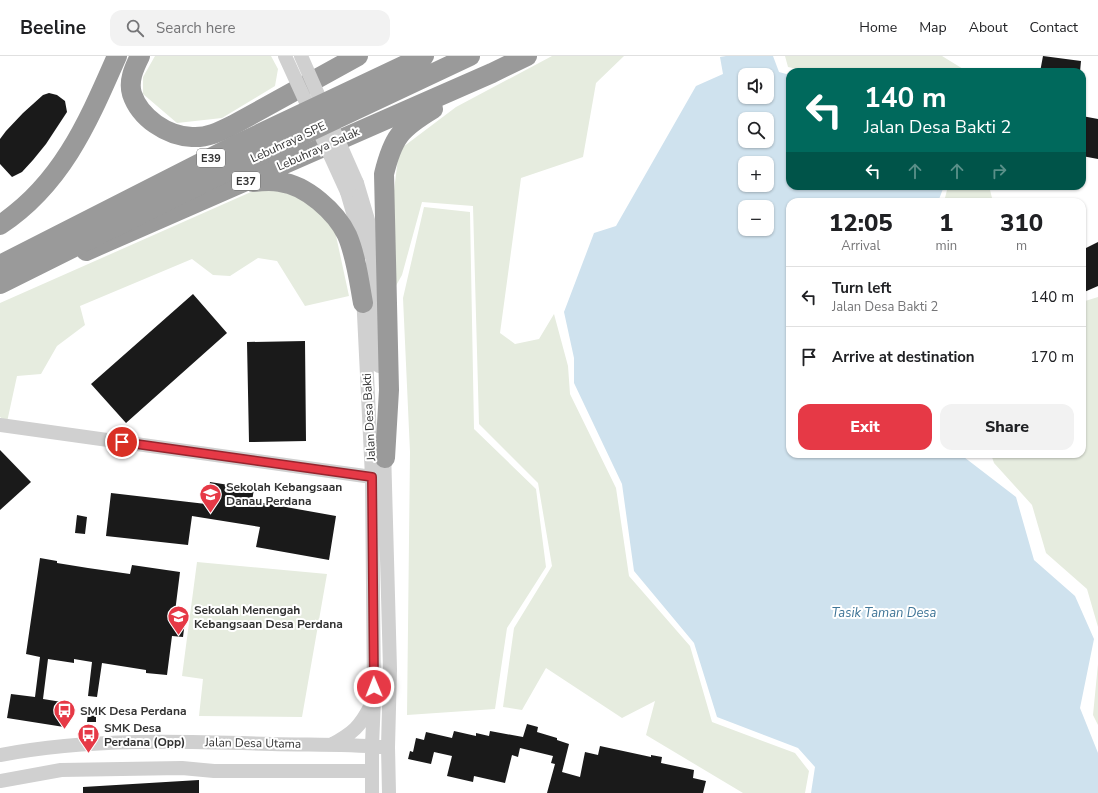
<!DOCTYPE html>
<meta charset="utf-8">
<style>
:root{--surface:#fff;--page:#f2f2f2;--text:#202124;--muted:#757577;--line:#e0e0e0;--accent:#e63946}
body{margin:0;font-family:"Nunito Sans",sans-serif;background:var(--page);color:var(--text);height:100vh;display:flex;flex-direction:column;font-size:15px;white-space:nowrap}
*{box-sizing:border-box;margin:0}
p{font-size:13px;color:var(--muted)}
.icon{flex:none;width:22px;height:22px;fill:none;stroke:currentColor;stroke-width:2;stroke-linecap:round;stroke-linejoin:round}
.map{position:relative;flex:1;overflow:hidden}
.drawer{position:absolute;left:786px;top:142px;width:300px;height:260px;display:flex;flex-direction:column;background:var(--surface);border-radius:12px;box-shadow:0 1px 3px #0004}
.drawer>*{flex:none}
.hud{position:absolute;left:786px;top:12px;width:300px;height:122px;border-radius:12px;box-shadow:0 1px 3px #0004;background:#00695c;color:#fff;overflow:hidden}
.buttons{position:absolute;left:738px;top:12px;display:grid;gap:8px}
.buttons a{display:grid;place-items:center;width:36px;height:36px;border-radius:8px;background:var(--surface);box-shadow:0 1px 3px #0004;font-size:20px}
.pin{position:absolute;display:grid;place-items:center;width:34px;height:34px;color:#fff;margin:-17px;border:2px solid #fff;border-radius:50%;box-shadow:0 1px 4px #0007}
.me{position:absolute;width:44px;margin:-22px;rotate:359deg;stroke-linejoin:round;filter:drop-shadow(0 0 3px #0008)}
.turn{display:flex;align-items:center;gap:14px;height:84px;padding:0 12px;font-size:18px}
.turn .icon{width:52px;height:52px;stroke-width:2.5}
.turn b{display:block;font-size:28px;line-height:34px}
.lanes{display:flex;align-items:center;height:38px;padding:0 12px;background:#0003;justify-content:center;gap:20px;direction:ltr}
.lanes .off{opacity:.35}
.eta{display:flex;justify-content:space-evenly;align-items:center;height:68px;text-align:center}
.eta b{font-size:24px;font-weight:800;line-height:28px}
.cta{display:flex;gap:8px;margin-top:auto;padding:8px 12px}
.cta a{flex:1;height:46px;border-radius:12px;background:var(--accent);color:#fff;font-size:16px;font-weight:800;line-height:46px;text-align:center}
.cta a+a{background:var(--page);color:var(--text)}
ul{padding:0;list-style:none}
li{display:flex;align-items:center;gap:12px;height:60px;padding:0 12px;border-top:1px solid var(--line)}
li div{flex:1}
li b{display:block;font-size:15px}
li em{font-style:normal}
header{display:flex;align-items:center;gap:24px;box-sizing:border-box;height:56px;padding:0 20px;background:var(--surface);border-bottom:1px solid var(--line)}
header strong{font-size:19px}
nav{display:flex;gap:22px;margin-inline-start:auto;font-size:14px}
.search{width:280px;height:36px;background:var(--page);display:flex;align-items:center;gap:10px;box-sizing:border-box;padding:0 14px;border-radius:12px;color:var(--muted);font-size:15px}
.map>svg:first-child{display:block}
.green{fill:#e6ecdf}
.water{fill:#cfe2ee;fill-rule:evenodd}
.building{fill:#1a1a1a}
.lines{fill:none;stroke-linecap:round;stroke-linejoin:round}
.minor{stroke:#d0d0d0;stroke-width:14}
.highway{stroke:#9a9a9a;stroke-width:20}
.minor-bridge{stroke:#d0d0d0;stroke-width:14}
.highway-bridge{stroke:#9a9a9a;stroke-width:20}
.route-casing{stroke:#96252e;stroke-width:10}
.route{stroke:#e63946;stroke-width:7}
.labels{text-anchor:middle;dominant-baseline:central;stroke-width:4;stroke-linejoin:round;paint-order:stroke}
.shield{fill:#fff;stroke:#707070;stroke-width:1}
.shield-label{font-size:11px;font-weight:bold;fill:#333}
.street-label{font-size:12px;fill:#333;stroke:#fff}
.poi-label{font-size:12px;font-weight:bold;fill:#333;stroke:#fff;text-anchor:start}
.water-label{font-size:13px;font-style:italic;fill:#3f7597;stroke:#fff}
</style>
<header>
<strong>Beeline</strong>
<div class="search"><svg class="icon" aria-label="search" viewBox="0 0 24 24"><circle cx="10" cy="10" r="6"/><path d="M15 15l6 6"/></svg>Search here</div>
<nav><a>Home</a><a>Map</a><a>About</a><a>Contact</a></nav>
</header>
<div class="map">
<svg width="1098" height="737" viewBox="0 0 1098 737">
<rect width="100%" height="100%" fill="#fff"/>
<path class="green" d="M155,0H271L278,13L275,30L222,62L177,67L143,38V21Z
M552,0H624L596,27L583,101L521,122L500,277L515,288L539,283L554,258L568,310L570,338L616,432L629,520L690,590L712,666L795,697L809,715L805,737H743L646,679L655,645L622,662L546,612L522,654L503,651L514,572L552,510L538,427L479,368L473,150L422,146L402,219L393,235V143L399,94L456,51Z
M785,0H942L968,16H810L788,11Z
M948,130H989L993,146H944Z
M260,132L292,137L316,153L335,175L349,240L305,250L277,205L258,202L230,220L213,219L192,203L80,250L85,269L57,290L41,318L17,320L7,366L0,361V247Z
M424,151L470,156L474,373L536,433L546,511L507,572L495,653L407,659L410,396L403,242Z
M1098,241V571L1087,533L1046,497L1032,449L994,407L991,398H1082V246Z
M197,506L327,518L302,661L199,660L203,623L182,620Z
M1098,608V669L1093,659Z"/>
<path class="water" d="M726,0H773L779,16L790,19V130H944L938,146H790V398H960L1016,441L1034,504L1075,540L1094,583L1080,652L1098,697V737H811L815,711L798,692L717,661L694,587L634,515L622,428L574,327V302L564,256L594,177L616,170L696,30L723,18L720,1ZM745,19H767V41H745ZM745,63H767V85H745ZM745,107H767V129H745ZM745,151H767V173H745Z"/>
<path class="building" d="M1043,0L1081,5L1080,16H1040Z
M49,37L57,39L65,45L67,56L46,88L33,104L22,116L12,121L0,108V83L6,75L23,57L43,39Z
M1082,60L1098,63V103L1082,100Z
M1098,186V230L1082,237V194Z
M193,238L227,277L126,367L91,328Z
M305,285L306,385L249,386L247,286Z
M0,394L31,426L0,454Z
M210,426L254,433L252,445L336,460L329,504L256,491L260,471L192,460L188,489L106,480L111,437L206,448Z
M77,459L87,461L85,478L75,477Z
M40,502L57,505V507L88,512L130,518L132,509L180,516L175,556L186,557L183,581L172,580L167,619L146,617V614L102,607L97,641L88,640L92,606L74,603V607L48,603L43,643L68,647L64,671L7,662L11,638L35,641L40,601L26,598Z
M88,657L96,658V666H87Z
M527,668L538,671L537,676L557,682V684L569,688L562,716L580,721L585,696L598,699L600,690L651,701V699L662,701L661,707L694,714L693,722L706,725L703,737H547L555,708L551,707L553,700L520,692L518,701L512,699L505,727L474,720L473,726L447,720L452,700L434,696L431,708L408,703L410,695L413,696L416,682L424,684L426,676L452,682L454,675L476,680V677L489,680L490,675L523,681Z
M199,724V737H83V731Z"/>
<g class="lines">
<path class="minor" d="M357,127L368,164L372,192L379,310
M347,136L356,167L360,199
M363,238L372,421L374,643L372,690V737
M0,369L372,421
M384,393L390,613L388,691L389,737
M331,689C353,677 360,671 371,649
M0,699C90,682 181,685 272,688C308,689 345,688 381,691
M0,725L61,714L182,712L214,715H372"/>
<path class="highway" d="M140,0C134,12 128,25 132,38C140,62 167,80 192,81C207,82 219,76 233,69L358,0
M253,126C262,125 271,124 280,126C306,129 336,156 347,179C356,200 359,225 363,247
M0,169C62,128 88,66 117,0
M86,195L492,17L527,0
M385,402L389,334L384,118C393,81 400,73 433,53"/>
<path class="minor-bridge" d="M285,0L347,136
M301,0L357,127"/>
<path class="highway-bridge" d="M0,209L238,88L424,0
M0,228L245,106L470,0"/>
</g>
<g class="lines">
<defs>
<path id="route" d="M122,386L372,421L374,631"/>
</defs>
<use href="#route" class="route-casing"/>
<use href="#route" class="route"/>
</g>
<defs>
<symbol id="school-pin" viewBox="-11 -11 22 30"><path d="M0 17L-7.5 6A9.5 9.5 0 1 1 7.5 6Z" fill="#e63946" stroke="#fff"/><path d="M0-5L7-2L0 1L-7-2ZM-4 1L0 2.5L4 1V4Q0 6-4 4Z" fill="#fff"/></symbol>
<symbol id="bus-pin" viewBox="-11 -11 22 30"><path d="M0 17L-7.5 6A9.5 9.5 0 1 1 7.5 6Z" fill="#e63946" stroke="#fff"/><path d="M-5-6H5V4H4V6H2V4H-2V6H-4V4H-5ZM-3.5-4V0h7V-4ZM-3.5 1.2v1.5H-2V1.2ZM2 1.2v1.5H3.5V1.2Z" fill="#fff"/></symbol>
</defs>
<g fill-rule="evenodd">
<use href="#school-pin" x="198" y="426" width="25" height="34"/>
<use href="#school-pin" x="166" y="548" width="25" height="34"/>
<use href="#bus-pin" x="52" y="642" width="25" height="34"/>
<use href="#bus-pin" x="76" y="666" width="25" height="34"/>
</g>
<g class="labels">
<g class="shield">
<rect x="197" y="93" width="28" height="18" rx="3"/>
<rect x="232" y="116" width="28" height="18" rx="3"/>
</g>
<g class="shield-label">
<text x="211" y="102">E39</text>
<text x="246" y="125">E37</text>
</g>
<g class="street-label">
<text transform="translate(288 86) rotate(-25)">Lebuhraya SPE</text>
<text transform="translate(318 93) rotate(-24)">Lebuhraya Salak</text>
<text transform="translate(369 361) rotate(-93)">Jalan Desa Bakti</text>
<text transform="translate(253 687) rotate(1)">Jalan Desa Utama</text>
</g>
<g class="poi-label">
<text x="226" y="431">Sekolah Kebangsaan<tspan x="226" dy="14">Danau Perdana</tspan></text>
<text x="194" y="554">Sekolah Menengah<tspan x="194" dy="14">Kebangsaan Desa Perdana</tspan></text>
<text x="80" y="655">SMK Desa Perdana</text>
<text x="104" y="672">SMK Desa<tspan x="104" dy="14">Perdana (Opp)</tspan></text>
</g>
<g class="water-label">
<text x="884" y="557">Tasik Taman Desa</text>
</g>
</g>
</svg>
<div class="buttons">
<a><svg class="icon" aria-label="sound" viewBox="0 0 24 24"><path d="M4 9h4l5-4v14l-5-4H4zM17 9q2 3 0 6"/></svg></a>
<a><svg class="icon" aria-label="search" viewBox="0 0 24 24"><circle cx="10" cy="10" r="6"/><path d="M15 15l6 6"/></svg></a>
<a>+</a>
<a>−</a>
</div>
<div class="pin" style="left:122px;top:386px;background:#d93025"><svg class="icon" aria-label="arrive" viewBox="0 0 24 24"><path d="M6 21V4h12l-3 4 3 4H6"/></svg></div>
<svg class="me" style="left:374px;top:631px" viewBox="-20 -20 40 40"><circle r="17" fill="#e63946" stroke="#fff" stroke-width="3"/><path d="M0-11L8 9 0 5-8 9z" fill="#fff"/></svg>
<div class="hud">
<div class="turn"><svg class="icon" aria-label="left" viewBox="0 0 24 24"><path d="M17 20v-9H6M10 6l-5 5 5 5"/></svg><div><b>140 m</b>Jalan Desa Bakti 2</div></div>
<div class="lanes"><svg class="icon" aria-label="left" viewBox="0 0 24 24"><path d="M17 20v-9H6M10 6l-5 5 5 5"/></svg><svg class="icon off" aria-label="ahead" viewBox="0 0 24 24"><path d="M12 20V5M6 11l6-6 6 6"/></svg><svg class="icon off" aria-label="ahead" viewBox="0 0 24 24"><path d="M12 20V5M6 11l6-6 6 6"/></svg><svg class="icon off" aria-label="right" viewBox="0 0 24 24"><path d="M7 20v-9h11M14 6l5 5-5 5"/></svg></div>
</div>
<section class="drawer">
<div class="eta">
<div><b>12:05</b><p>Arrival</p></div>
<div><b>1</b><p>min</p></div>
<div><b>310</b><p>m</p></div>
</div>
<ul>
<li><svg class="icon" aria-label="left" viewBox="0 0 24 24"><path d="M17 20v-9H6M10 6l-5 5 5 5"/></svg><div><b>Turn left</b><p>Jalan Desa Bakti 2</p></div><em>140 m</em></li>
<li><svg class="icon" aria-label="arrive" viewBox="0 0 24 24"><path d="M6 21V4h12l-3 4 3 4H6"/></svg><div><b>Arrive at destination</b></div><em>170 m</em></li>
</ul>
<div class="cta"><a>Exit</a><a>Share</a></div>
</section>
</div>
